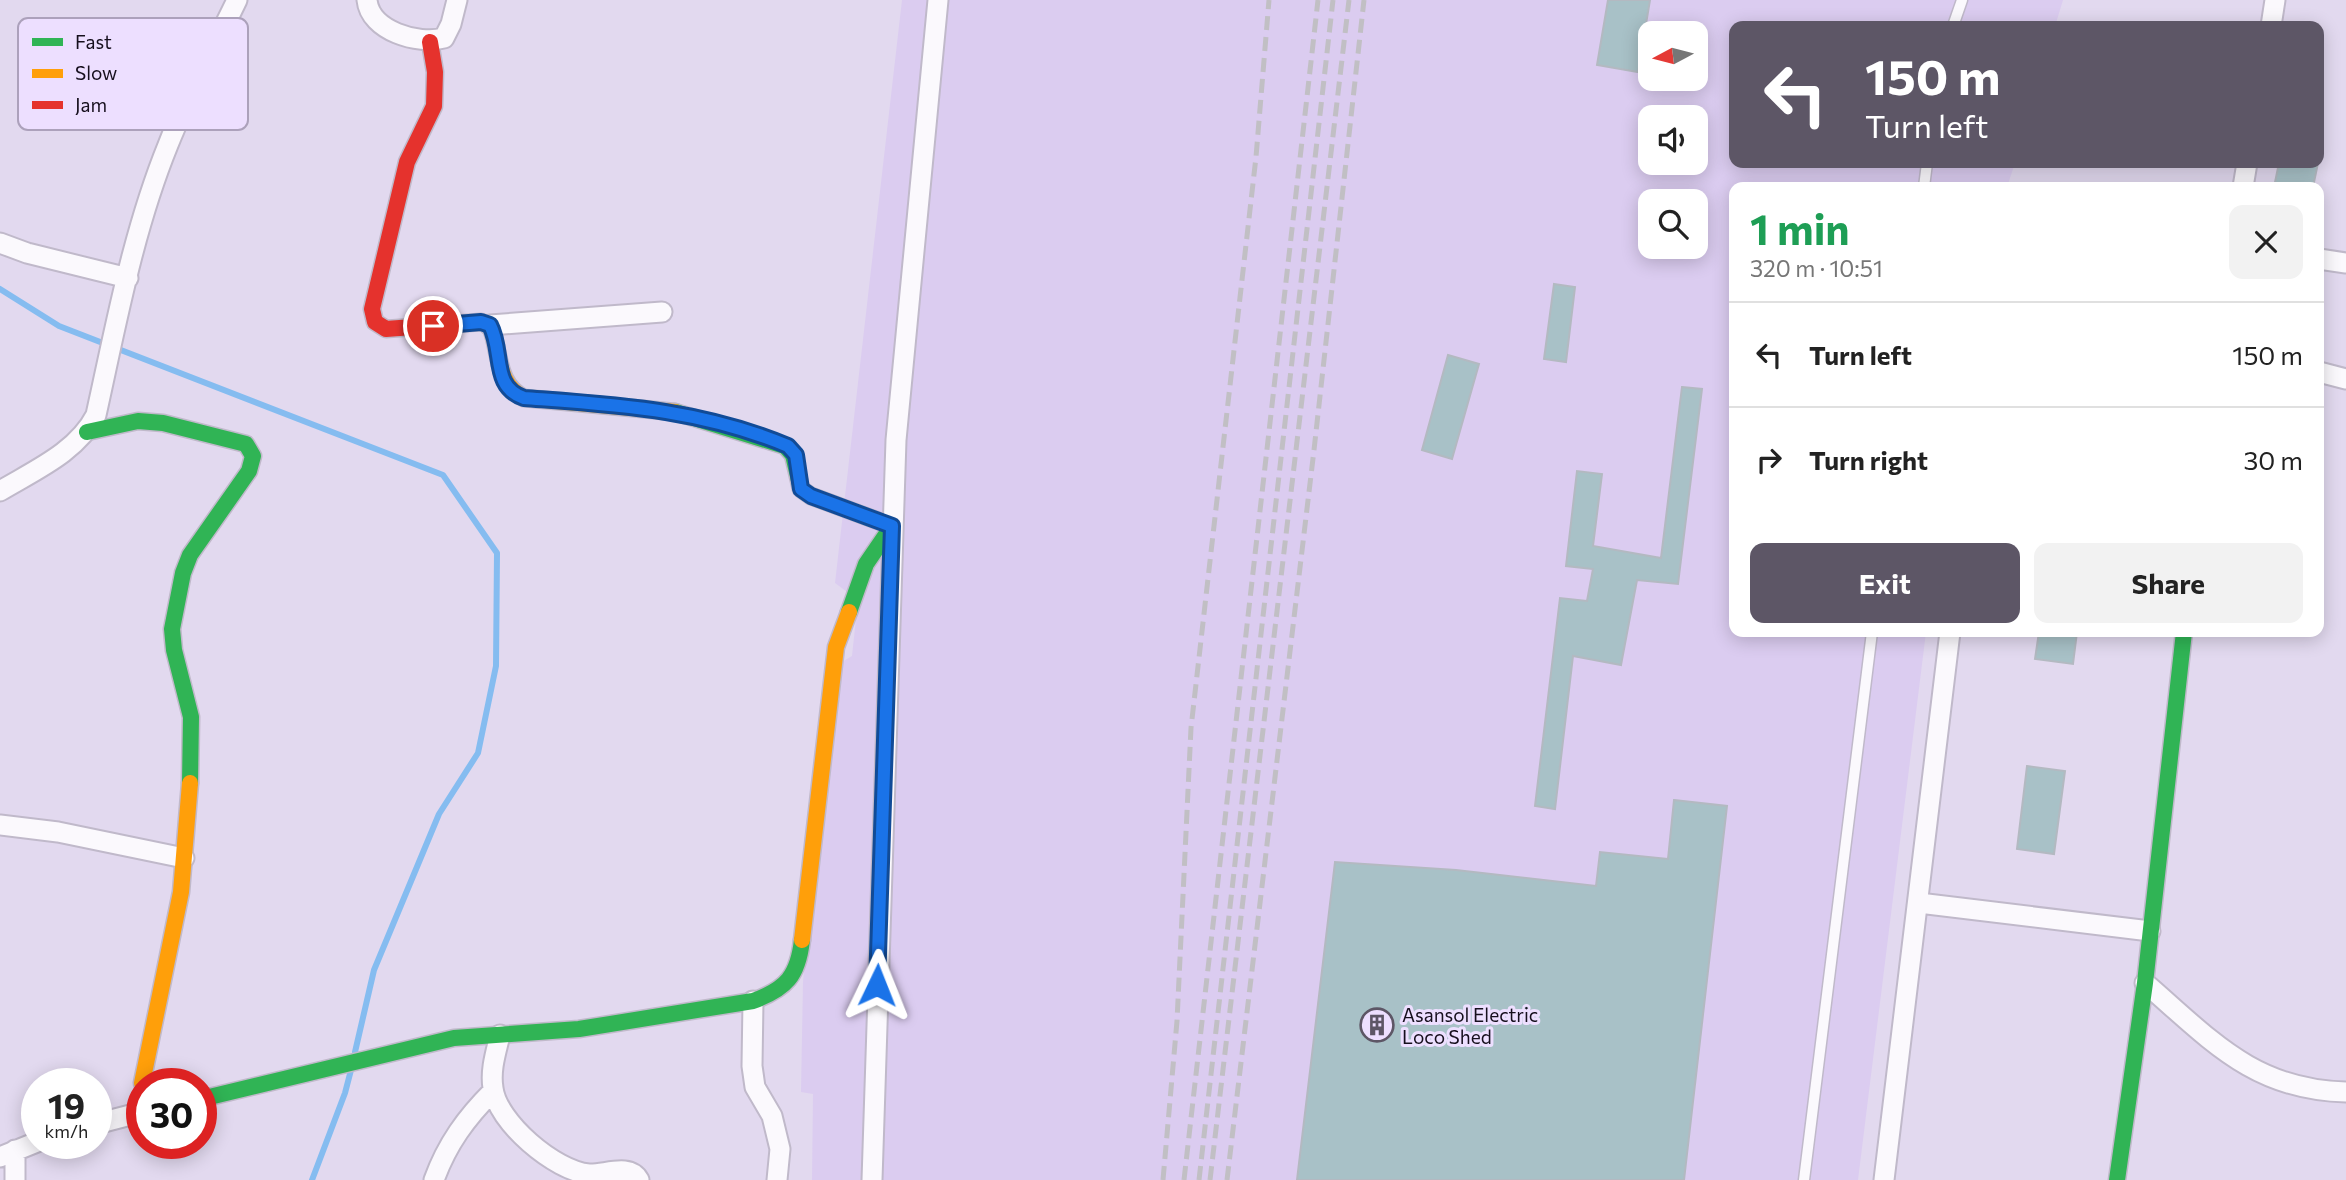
<!DOCTYPE html>
<meta charset="utf-8">
<style>
:root{--surface:#fff;--page:#f2f2f2;--text:#222;--muted:#767676;--line:#e0e0e0;--accent:#5d5666}
body{margin:0;font-family:Commissioner,sans-serif;background:var(--page);color:var(--text);height:100vh;display:flex;flex-direction:column;font-size:26px;white-space:nowrap}
*{box-sizing:border-box;margin:0}
p{font-size:23px;color:var(--muted)}
.icon{flex:none;width:38px;height:38px;fill:none;stroke:currentColor;stroke-width:2;stroke-linecap:round;stroke-linejoin:round}
.map{position:relative;flex:1;overflow:hidden}
.drawer{position:absolute;left:1729px;top:182px;width:595px;height:455px;display:flex;flex-direction:column;background:var(--surface);border-radius:14px;box-shadow:0 4px 18px #0003}
.drawer>*{flex:none}
.top-card{position:absolute;left:1729px;top:21px;width:595px;height:147px;border-radius:14px;box-shadow:0 4px 18px #0003;background:#5d5666;color:#fff;overflow:hidden}
.needle{width:46px;rotate:263deg}
.tools{position:absolute;left:1638px;top:21px;display:grid;gap:14px}
.tools a{display:grid;place-items:center;width:70px;height:70px;border-radius:14px;background:var(--surface);box-shadow:0 4px 18px #0003;font-size:35px}
.speed{position:absolute;left:21px;top:1068px;display:flex;gap:14px;font-size:35px;font-weight:700;text-align:center}
.speed>*{display:grid;place-content:center;width:91px;height:91px;border-radius:50%;background:var(--surface);box-shadow:0 4px 18px #0003;line-height:1}
.speed small{font-size:18px;font-weight:400}
.speed .limit{border:10px solid #d22;background:#fff;color:#111}
.pin{position:absolute;display:grid;place-items:center;width:60px;height:60px;color:#fff;margin:-30px;border:4px solid #fff;border-radius:50%;box-shadow:0 2px 7px #0007}
.me{position:absolute;width:77px;margin:-38px;rotate:2deg;stroke-linejoin:round;filter:drop-shadow(0 0 5px #0008)}
.turn{display:flex;align-items:center;gap:24px;height:147px;padding:0 21px;font-size:32px}
.turn .icon{width:91px;height:91px;stroke-width:2.5}
.turn b{display:block;font-size:49px;line-height:60px}
.round{display:grid;place-items:center;flex:none;width:74px;height:74px;border-radius:14px;background:var(--page)}
.summary{display:flex;align-items:center;justify-content:space-between;height:119px;padding:0 21px}
h1{font-size:42px;font-weight:700;line-height:52px;color:#1e9e55}
.button{display:flex;gap:14px;margin-top:auto;padding:14px 21px}
.button a{flex:1;height:80px;border-radius:14px;background:var(--accent);color:#fff;font-size:28px;font-weight:700;line-height:80px;text-align:center}
.button a+a{background:var(--page);color:var(--text)}
ul{padding:0;list-style:none}
li{display:flex;align-items:center;gap:21px;height:105px;padding:0 21px;border-top:2px solid var(--line)}
li div{flex:1}
li b{display:block;font-size:26px}
li em{font-style:normal}
.map>svg:first-child{display:block}
.built{fill:#dbccf0;fill-rule:evenodd}
.lines{fill:none;stroke-linecap:round;stroke-linejoin:round}
.stream{stroke:#85bcf0;stroke-width:6}
.building{fill:#a8c1c7;stroke:#b3b9c1;stroke-width:2}
.lane-casing{stroke:#c0b9ca;stroke-width:13}
.street-casing{stroke:#c0b9ca;stroke-width:23}
.fast-casing{stroke:#c0b9ca;stroke-width:19}
.slow-casing{stroke:#c0b9ca;stroke-width:19}
.jam-casing{stroke:#c0b9ca;stroke-width:19}
.lane{stroke:#fbf9fd;stroke-width:10}
.street{stroke:#fbf9fd;stroke-width:19}
.fast{stroke:#30b455;stroke-width:16}
.slow{stroke:#ff9f0a;stroke-width:16}
.jam{stroke:#e5322d;stroke-width:16}
.rail{stroke:#c1bfc4;stroke-width:5;stroke-dasharray:14 7;stroke-linecap:butt}
.route-casing{stroke:#114b97;stroke-width:18}
.route{stroke:#1a73e8;stroke-width:12}
.labels{text-anchor:middle;dominant-baseline:central;stroke-width:6;stroke-linejoin:round;paint-order:stroke}
.poi-label{font-size:19px;fill:#160f1d;stroke:#eddfff;text-anchor:start}
.key{fill:#eddfff;stroke:#aca1bb;stroke-width:2}
.key-label{font-size:19px;fill:#160f1d}
</style>
<div class="map">
<svg width="2346" height="1180" viewBox="0 0 2346 1180">
<rect width="100%" height="100%" fill="#e2d9ef"/>
<path class="built" d="M902,0H2063L2055,26H1734V163H2015L2007,187H1734V632H1926L1858,1180H812L813,1094L801,1092L803,982L830,669L852,656L858,600L835,583ZM1650,33H1696V79H1650ZM1650,117H1696V163H1650ZM1650,201H1696V247H1650Z"/>
<g class="lines">
<path class="stream" d="M0,289L59,326L443,475L497,553L496,666L478,753L439,814L374,970L355,1052
M312,1180L345,1093L351,1070"/>
</g>
<path class="building" d="M1608,0H1650L1638,72L1597,65Z
M2279,163H2318L2313,187H2274Z
M1554,284L1575,287L1566,362L1544,359Z
M1448,355L1479,364L1452,459L1422,450Z
M1682,387L1702,389L1678,584L1637,580L1621,665L1573,656L1555,809L1535,806L1560,598L1587,601L1593,569L1566,566L1577,471L1602,474L1593,546L1661,558Z
M2039,632H2077L2073,664L2035,659Z
M2027,766L2065,771L2054,854L2017,849Z
M1674,800L1727,806L1684,1180H1297L1335,862L1456,870L1596,886L1600,852L1668,859Z"/>
<g class="lines">
<defs>
<path id="lane" d="M1953,26L1962,0
M1924,187L1927,163
M1804,1180L1872,632"/>
<path id="street" d="M367,0C370,31 418,45 444,38L451,24L457,0
M2271,26L2275,0
M2243,187L2247,163
M0,243L27,253L128,278
M2319,259L2346,263
M490,325L662,312
M2319,372L2346,379
M0,491C35,470 77,452 96,415C116,325 133,231 168,145C187,96 214,48 237,0
M0,825L58,832L184,858
M1919,903L2150,931
M2145,983C2210,1039 2253,1090 2346,1092
M753,1001L752,1066L755,1087L772,1116L780,1149L777,1180
M500,1035C496,1052 490,1070 493,1088C497,1122 555,1171 589,1174C604,1175 630,1163 639,1180
M96,1124L142,1112
M0,1157L37,1142
M15,1180V1150
M434,1180C447,1144 466,1118 493,1091
M872,1180L896,440L938,0
M1884,1180L1950,632"/>
<path id="fast" d="M675,412L785,446L793,455L801,489L811,496L892,526L866,564L849,612
M87,432L138,421L163,423L246,444L253,456L249,471L190,555L183,573L172,629L174,650L191,717L190,783
M201,1099L454,1038L579,1029L753,1001C786,989 798,976 802,940
M2117,1180L2145,983L2184,632"/>
<path id="slow" d="M454,324L481,322L490,325C501,352 495,383 524,398L675,412
M802,940L836,647L849,612
M142,1083L181,892L190,783"/>
<path id="jam" d="M430,42L435,72L434,106L407,162L372,309L375,322L386,329L454,324"/>
</defs>
<use href="#lane" class="lane-casing"/>
<use href="#street" class="street-casing"/>
<use href="#fast" class="fast-casing"/>
<use href="#slow" class="slow-casing"/>
<use href="#jam" class="jam-casing"/>
<use href="#lane" class="lane"/>
<use href="#street" class="street"/>
<use href="#fast" class="fast"/>
<use href="#slow" class="slow"/>
<use href="#jam" class="jam"/>
<path class="rail" d="M1163,1180L1177,1021L1191,728L1256,157L1269,0
M1184,1180L1318,0
M1199,1180L1333,0
M1210,1180L1349,0
M1227,1180L1314,450L1364,0"/>
</g>
<g class="lines">
<defs>
<path id="route" d="M433,326L481,322L490,325C504,352 491,387 524,398C617,405 700,409 788,446L796,455L801,489L811,496L892,526L877,985"/>
</defs>
<use href="#route" class="route-casing"/>
<use href="#route" class="route"/>
</g>
<defs>
<symbol id="building-ring" viewBox="-11 -11 22 22"><circle r="9.5" fill="#eddfff" stroke="#5d5666" stroke-width="1.5"/><path d="M-4-6H4V6H1V3H-1V6H-4ZM-2.5-4.3h1.7v1.8h-1.7ZM.8-4.3h1.7v1.8H.8ZM-2.5-1h1.7V.8h-1.7ZM.8-1h1.7V.8H.8Z" fill="#5d5666"/></symbol>
</defs>
<g fill-rule="evenodd">
<use href="#building-ring" x="1358" y="1006" width="38" height="38"/>
</g>
<g class="labels">
<g class="poi-label">
<text x="1402" y="1014">Asansol Electric<tspan x="1402" dy="22">Loco Shed</tspan></text>
</g>
</g>
<rect x="18" y="18" width="230" height="112" rx="10" class="key"/>
<rect x="32" y="38" width="31" height="8" fill="#30b455"/>
<rect x="32" y="69" width="31" height="9" fill="#ff9f0a"/>
<rect x="32" y="101" width="31" height="8" fill="#e5322d"/>
<g class="key-label">
<text x="75" y="49">Fast</text>
<text x="75" y="80">Slow</text>
<text x="75" y="112">Jam</text>
</g>
</svg>
<div class="tools">
<a><svg class="needle" viewBox="-14 -14 28 28"><path d="M0-13l5 13h-10z" fill="#e53935"/><path d="M0 13l5-13h-10z" fill="#767676"/></svg></a>
<a><svg class="icon" aria-label="sound" viewBox="0 0 24 24"><path d="M4 9h4l5-4v14l-5-4H4zM17 9q2 3 0 6"/></svg></a>
<a><svg class="icon" aria-label="search" viewBox="0 0 24 24"><circle cx="10" cy="10" r="6"/><path d="M15 15l6 6"/></svg></a>
</div>
<div class="speed"><div>19<small>km/h</small></div><div class="limit">30</div></div>
<div class="pin" style="left:433px;top:326px;background:#d93025"><svg class="icon" aria-label="arrive" viewBox="0 0 24 24"><path d="M6 21V4h12l-3 4 3 4H6"/></svg></div>
<svg class="me" style="left:877px;top:985px" viewBox="-20 -20 40 40"><path d="M0-17L14 15 0 8-14 15z" fill="#1a73e8" stroke="#fff" stroke-width="4"/></svg>
<div class="top-card">
<div class="turn"><svg class="icon" aria-label="left" viewBox="0 0 24 24"><path d="M17 20v-9H6M10 6l-5 5 5 5"/></svg><div><b>150 m</b>Turn left</div></div>
</div>
<section class="drawer">
<div class="summary"><div><h1>1 min</h1><p>320 m · 10:51</p></div><a class="round"><svg class="icon" aria-label="close" viewBox="0 0 24 24"><path d="M6 6l12 12M18 6L6 18"/></svg></a></div>
<ul>
<li><svg class="icon" aria-label="left" viewBox="0 0 24 24"><path d="M17 20v-9H6M10 6l-5 5 5 5"/></svg><div><b>Turn left</b></div><em>150 m</em></li>
<li><svg class="icon" aria-label="right" viewBox="0 0 24 24"><path d="M7 20v-9h11M14 6l5 5-5 5"/></svg><div><b>Turn right</b></div><em>30 m</em></li>
</ul>
<div class="button"><a>Exit</a><a>Share</a></div>
</section>
</div>
